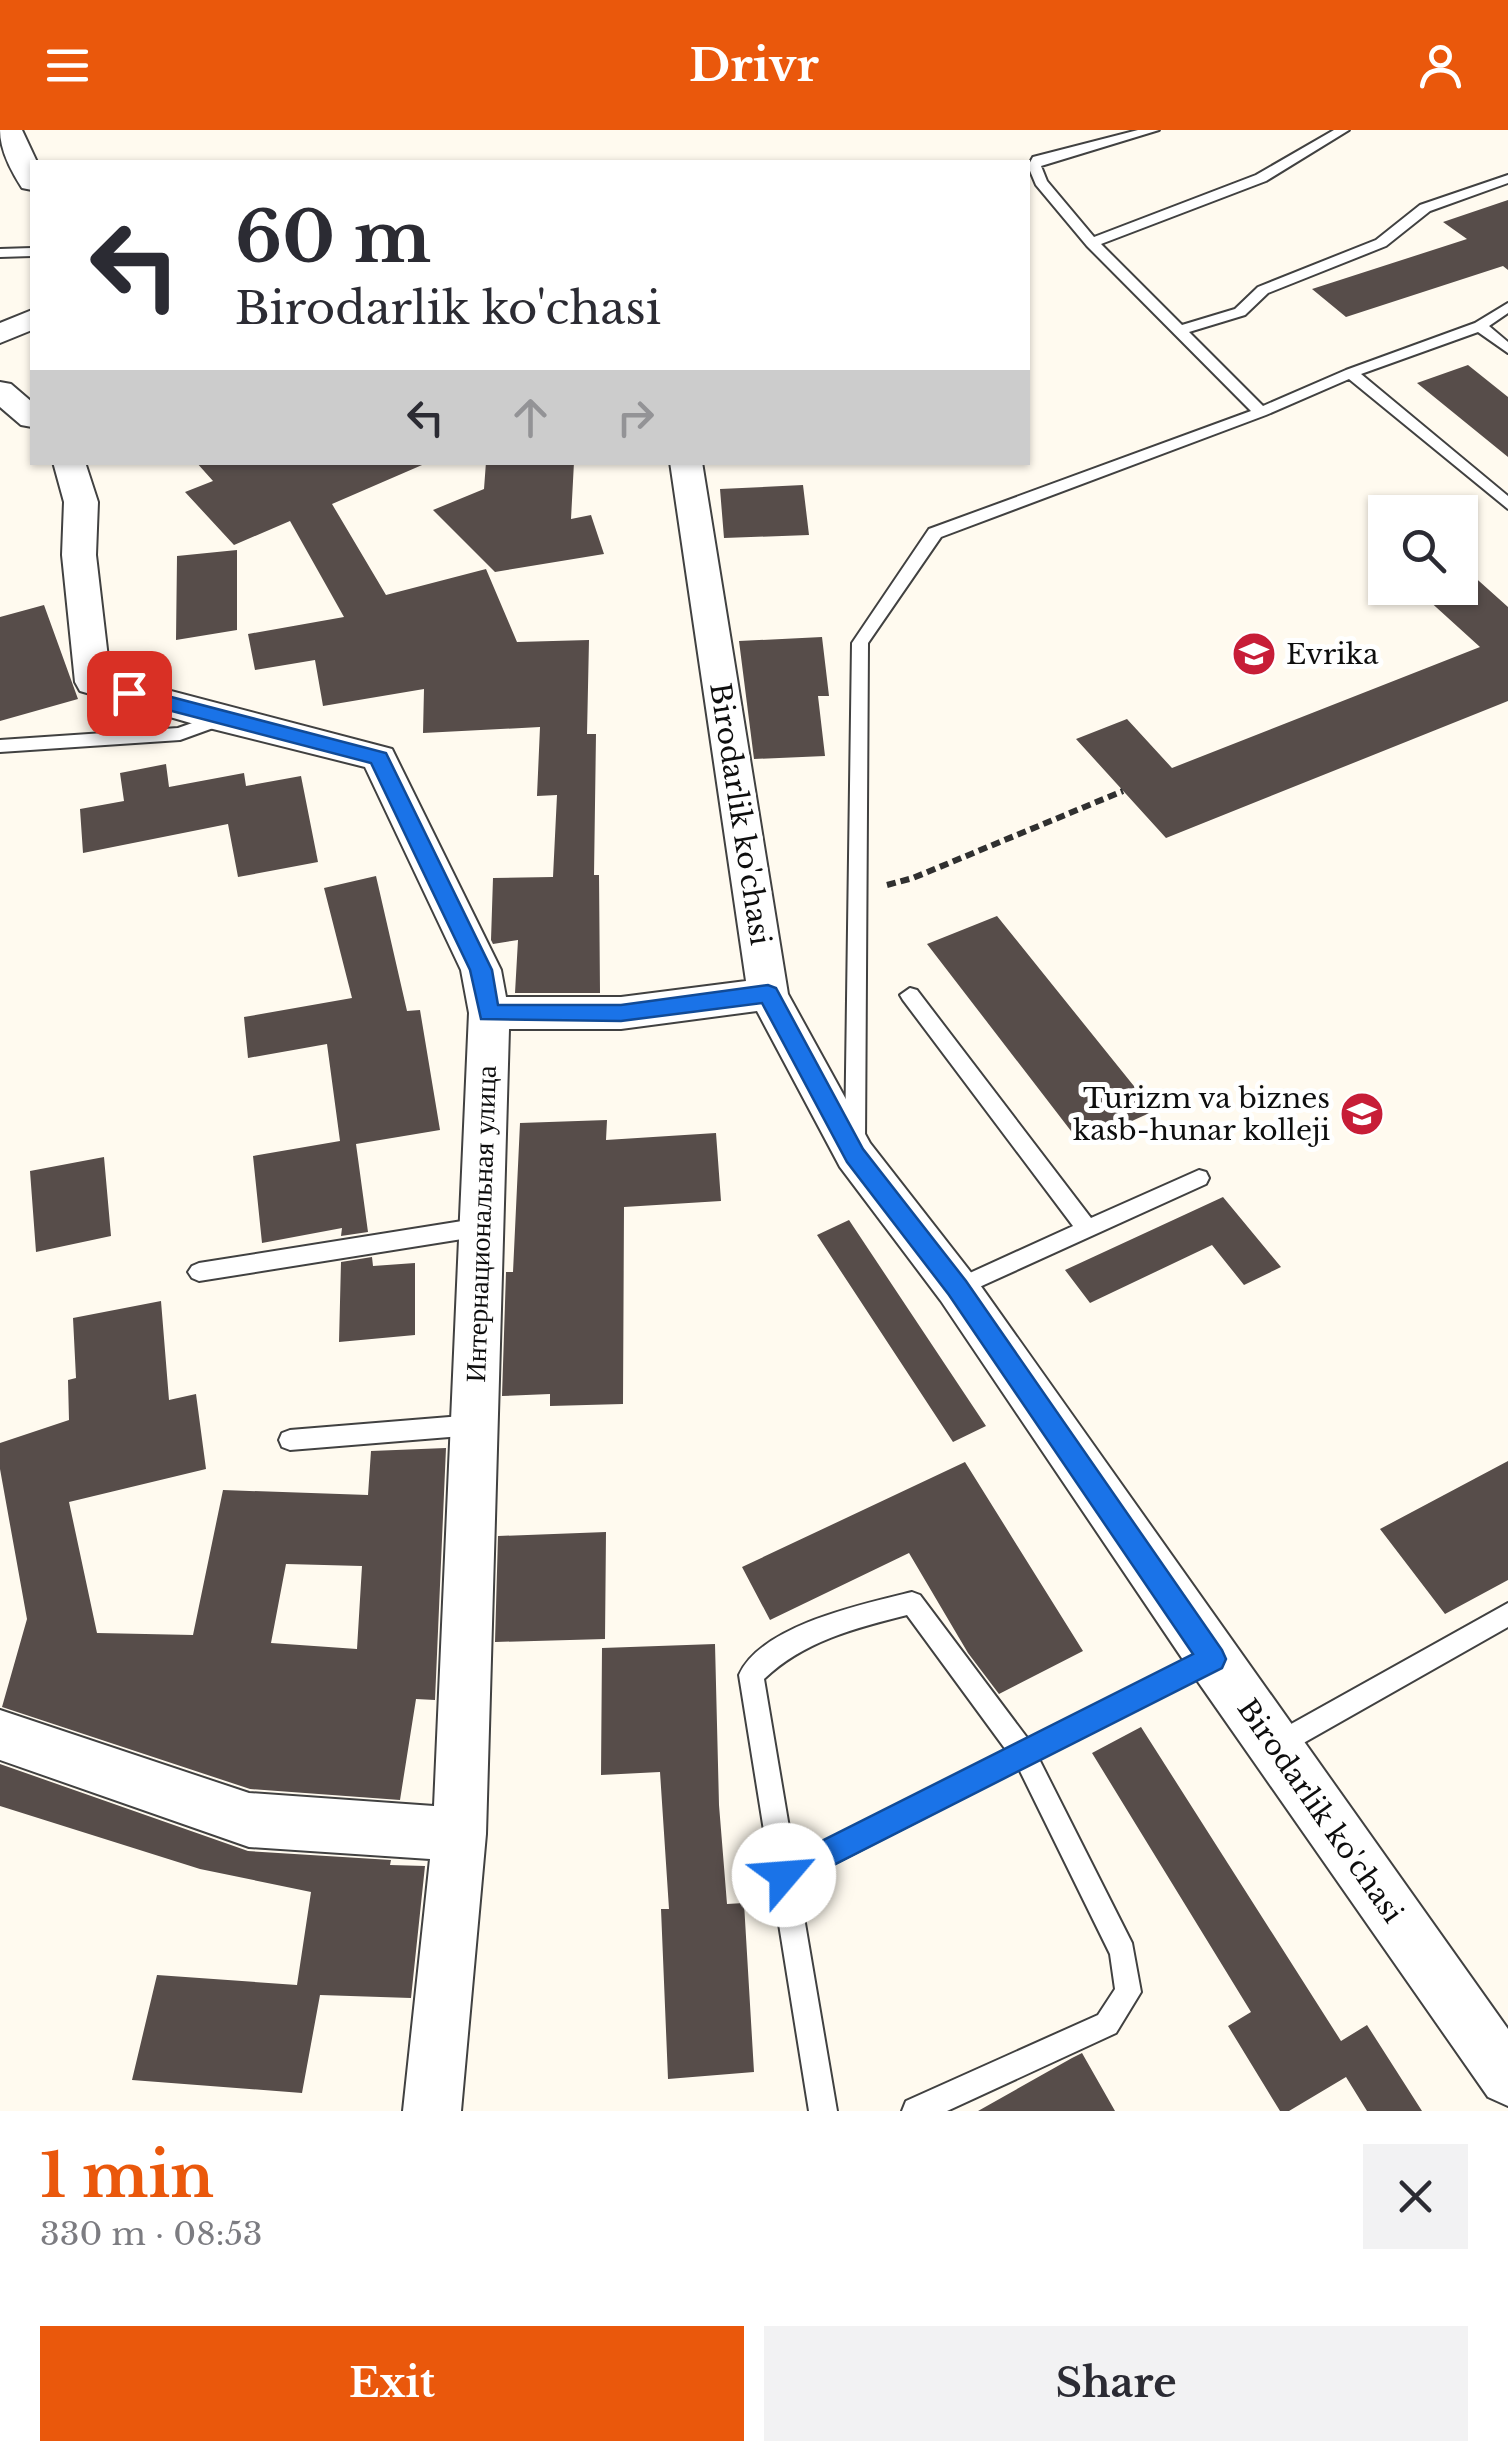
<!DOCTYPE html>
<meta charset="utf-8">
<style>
:root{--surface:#fff;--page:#f2f2f3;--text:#2b2b33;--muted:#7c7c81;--accent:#ea580c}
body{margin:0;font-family:"Libre Baskerville",serif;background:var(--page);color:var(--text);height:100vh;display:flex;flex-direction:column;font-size:38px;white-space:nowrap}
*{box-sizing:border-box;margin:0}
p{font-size:32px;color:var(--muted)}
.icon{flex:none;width:55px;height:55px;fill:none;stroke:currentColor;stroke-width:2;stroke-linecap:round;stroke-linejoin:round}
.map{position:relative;height:1981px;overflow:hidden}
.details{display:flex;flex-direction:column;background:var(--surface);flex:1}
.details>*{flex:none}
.hud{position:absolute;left:30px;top:30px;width:1000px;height:305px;border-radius:0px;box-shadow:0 2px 8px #0004;background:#fff;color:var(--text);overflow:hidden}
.buttons{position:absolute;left:1368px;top:365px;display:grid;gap:20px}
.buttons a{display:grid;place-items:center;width:110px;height:110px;border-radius:0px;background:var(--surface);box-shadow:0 2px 8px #0004;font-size:50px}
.pin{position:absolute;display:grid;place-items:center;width:85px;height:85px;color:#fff;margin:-42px;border-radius:20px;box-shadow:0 5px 15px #0006}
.me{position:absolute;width:110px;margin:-55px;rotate:63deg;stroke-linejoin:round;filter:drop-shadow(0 0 8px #0008)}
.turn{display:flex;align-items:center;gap:35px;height:210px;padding:0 40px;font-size:45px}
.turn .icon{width:130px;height:130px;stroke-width:2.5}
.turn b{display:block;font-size:70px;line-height:85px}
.lanes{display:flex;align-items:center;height:95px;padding:0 40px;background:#0003;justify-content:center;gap:50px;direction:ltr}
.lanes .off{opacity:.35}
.round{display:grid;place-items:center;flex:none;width:105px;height:105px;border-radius:0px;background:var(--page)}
.head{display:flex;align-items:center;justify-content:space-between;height:170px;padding:0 40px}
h1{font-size:60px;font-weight:800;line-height:75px;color:var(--accent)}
.cta{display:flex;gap:20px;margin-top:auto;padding:20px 40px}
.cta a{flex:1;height:115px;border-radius:0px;background:var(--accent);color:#fff;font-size:40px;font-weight:800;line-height:115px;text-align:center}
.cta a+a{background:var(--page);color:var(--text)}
header{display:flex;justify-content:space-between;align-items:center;height:130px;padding:0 40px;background:var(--accent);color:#fff;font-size:45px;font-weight:800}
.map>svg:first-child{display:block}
.building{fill:#574d4a;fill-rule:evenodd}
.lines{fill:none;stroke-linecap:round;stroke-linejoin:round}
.lane-casing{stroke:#414141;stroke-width:4}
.street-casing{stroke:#414141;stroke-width:4}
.path{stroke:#303030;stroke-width:6;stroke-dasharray:9 5;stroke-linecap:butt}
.lane{fill:#fff;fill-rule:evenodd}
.street{fill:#fff;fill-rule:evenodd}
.route{fill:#1a73e8;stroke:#114b97;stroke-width:2.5}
.labels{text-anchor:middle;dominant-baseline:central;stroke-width:10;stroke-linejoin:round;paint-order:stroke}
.poi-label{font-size:28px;fill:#0e0e0e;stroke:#fff;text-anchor:start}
.street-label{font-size:28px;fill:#0e0e0e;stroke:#fff}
</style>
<header><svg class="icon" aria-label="menu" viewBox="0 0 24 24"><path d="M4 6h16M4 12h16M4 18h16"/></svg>Drivr<svg class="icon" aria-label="person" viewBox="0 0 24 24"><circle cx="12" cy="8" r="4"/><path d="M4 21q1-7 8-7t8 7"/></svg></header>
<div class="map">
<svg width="1508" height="1981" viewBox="0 0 1508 1981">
<rect width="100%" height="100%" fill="#fffaef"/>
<path class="building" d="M1508,70V140L1503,136L1346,187L1312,159L1467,109L1443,92Z
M1468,235L1508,267V327L1417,253Z
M196,332H429L332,374L386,465L486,439L517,512L589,510L587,604H596L594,745H599L600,863H515L518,810L493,814L491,810L493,748L553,747L557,665L537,666L540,597L423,603L424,559L323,576L315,530L255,540L248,504L344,487L290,391L234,415L185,362L213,351Z
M486,332H574L571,389L591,385L604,424L495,442L433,380L484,359Z
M803,355L809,405L724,408L720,359Z
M237,420V500L176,510L177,426Z
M1460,434L1508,477V571L1166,708L1076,609L1127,589L1172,638L1480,517L1415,458H1460Z
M44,475L78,569L0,591V487Z
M822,507L829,566H818L825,626L754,629L739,511Z
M166,634L169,657L244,643L246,656L301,646L318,732L238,747L228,694L83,723L80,679L124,671L120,643Z
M376,746L407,881L420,880L440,1000L356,1014L368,1102L341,1106L342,1098L262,1113L253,1026L340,1011L327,914L248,928L244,887L352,868L324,758Z
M997,786L1154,981L1081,1014L927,814Z
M607,990L606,1010L716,1003L721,1071L624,1077L623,1274L550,1276V1264L502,1266L506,1142H513L520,993Z
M104,1027L111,1106L36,1122L30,1041Z
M1223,1067L1281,1137L1244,1155L1212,1115L1090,1173L1065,1140Z
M849,1090L986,1296L953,1312L817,1105Z
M372,1127L373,1136L415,1133V1205L339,1212L341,1132Z
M161,1171L169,1270L196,1264L206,1339L69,1372L97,1503L193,1505L223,1360L368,1365L371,1321L446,1318L435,1570L416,1569L400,1670L250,1659L2,1577L27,1489L0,1339V1313L69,1290L68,1250L76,1248L73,1188ZM286,1434L362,1436L357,1519L271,1513Z
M1508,1331V1450L1445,1484L1380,1399Z
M965,1332L1083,1521L999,1564L968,1523L909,1423L770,1490L742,1437Z
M606,1402L605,1509L495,1512L498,1406Z
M715,1514L719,1675L727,1774L744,1773L754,1942L668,1949L661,1779H669L660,1642L601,1645L602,1518Z
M1141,1597L1341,1911L1367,1895L1422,1981H1367L1346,1947L1289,1981H1280L1228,1896L1251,1882L1092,1623Z
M0,1634L248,1721L391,1730L390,1735L425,1736L411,1868L320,1865L302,1963L132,1950L157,1845L297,1855L311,1762L200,1739L0,1676Z
M1082,1923L1115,1981H978L1072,1928Z"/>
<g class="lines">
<defs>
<path id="lane" d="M1138,0H1159L1041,36L1047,51L1094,107L1256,45L1334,0H1349L1266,51L1101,114L1182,195L1235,179L1258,157L1376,110L1420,75L1508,45V53L1430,81L1386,116L1268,163L1245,185L1189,202L1263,276L1346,240L1475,193L1508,173V183L1489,196L1508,212V223L1478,202L1361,244L1508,366V379L1349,249L1266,285L941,407L868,513L865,1013L862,1019H848L845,1013L852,513L929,399L1251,281L1087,116L1036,55L1028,36L1033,27Z
M32,118V126L0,127V119Z
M221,583L230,589L227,593L180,610L0,622V610L178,598Z
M910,858L917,860L1091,1088L1199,1040L1206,1042L1209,1048L1206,1054L964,1164L957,1167L950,1164L946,1158L950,1152L1073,1096L903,870L900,865Z
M481,1088L488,1091L491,1097L488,1103L481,1106L199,1151L192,1148L188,1142L192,1136L199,1133Z
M474,1285L482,1288L485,1295L482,1302L474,1305L290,1320L282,1317L279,1310L282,1303L290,1300Z
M912,1462L920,1465L1028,1609L1204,1521L1212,1518L1220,1521L1224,1529L1220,1537L1039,1629L1132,1813L1141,1862L1116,1903L947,1981H902L906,1971L1098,1885L1115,1859L1110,1824L1019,1639L798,1752L837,1981H809L739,1545C761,1495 864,1474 912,1462ZM907,1485L1006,1620L794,1727L764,1549C804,1511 855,1498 907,1485Z
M1508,1473V1497L1284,1624L1275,1628L1266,1624L1263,1616L1266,1608Z"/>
<path id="street" d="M0,0H22L37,32H32V60L22,58C11,41 0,20 0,0Z
M32,180V200L0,213V193Z
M0,252L11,254L32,272V297L21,295L0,277Z
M53,332H85L98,372L96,425L110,545L392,619L501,840L506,867H621L746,851L670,332H702L788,864L870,1013L973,1145L1508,1899V1976L1488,1967L1194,1546L941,1171L840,1037L757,881L621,899H509L486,1704L461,1981H403L430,1729L249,1717L0,1630V1580L249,1663L434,1676L469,883L461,840L365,637L201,596L80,561L75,552L62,425L64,372Z"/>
</defs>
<use href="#lane" class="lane-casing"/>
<use href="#street" class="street-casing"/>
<path class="path" d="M887,755L913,748L1123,661"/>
<use href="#lane" class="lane"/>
<use href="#street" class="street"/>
</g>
<path class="route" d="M129,556L386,623L492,840L498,875H621L768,855L776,858L863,1019L966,1151L1222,1520L1226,1529L1222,1538L794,1755L784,1759L774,1755L769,1745L774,1735L1193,1524L949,1165L847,1032L762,873L621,891L481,889L470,840L371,633L122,568V558Z"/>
<defs>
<symbol id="school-disc" viewBox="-11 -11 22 22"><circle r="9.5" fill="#c71d37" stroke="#fff"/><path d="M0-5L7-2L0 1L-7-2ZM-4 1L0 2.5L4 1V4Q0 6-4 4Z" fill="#fff"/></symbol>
<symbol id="university-disc" viewBox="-11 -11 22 22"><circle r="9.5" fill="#c71d37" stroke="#fff"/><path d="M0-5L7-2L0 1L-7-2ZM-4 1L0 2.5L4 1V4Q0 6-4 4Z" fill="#fff"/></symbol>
</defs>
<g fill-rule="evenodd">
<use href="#school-disc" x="1229" y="499" width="50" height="50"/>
<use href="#university-disc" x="1337" y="959" width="50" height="50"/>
</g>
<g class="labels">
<g class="poi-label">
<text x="1286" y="524">Evrika</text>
<text x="1330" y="968" text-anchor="end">Turizm va biznes<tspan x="1330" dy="32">kasb-hunar kolleji</tspan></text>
</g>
<g class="street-label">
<text transform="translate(740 684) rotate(81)">Birodarlik ko'chasi</text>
<text transform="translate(481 1094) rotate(-88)">Интернациональная улица</text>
<text transform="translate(1320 1681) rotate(55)">Birodarlik ko'chasi</text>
</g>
</g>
</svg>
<div class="buttons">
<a><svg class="icon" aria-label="search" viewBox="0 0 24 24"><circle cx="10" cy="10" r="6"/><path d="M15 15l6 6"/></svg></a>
</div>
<div class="pin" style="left:129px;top:563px;background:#d93025"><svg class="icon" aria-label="arrive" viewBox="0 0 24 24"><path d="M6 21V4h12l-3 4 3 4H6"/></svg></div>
<svg class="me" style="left:784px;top:1745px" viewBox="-20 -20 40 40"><circle r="19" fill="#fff"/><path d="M0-13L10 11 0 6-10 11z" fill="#1a73e8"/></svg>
<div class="hud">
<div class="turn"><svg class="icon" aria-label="left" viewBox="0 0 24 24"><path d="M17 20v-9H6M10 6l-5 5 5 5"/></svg><div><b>60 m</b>Birodarlik ko'chasi</div></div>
<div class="lanes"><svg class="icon" aria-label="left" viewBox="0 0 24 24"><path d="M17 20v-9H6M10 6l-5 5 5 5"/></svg><svg class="icon off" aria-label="ahead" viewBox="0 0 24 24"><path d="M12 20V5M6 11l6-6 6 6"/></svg><svg class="icon off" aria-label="right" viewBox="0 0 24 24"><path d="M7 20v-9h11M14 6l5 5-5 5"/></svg></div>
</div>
</div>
<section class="details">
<div class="head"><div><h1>1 min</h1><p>330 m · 08:53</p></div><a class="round"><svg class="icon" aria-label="close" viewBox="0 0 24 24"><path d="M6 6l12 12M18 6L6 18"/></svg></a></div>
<div class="cta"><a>Exit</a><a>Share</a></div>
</section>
